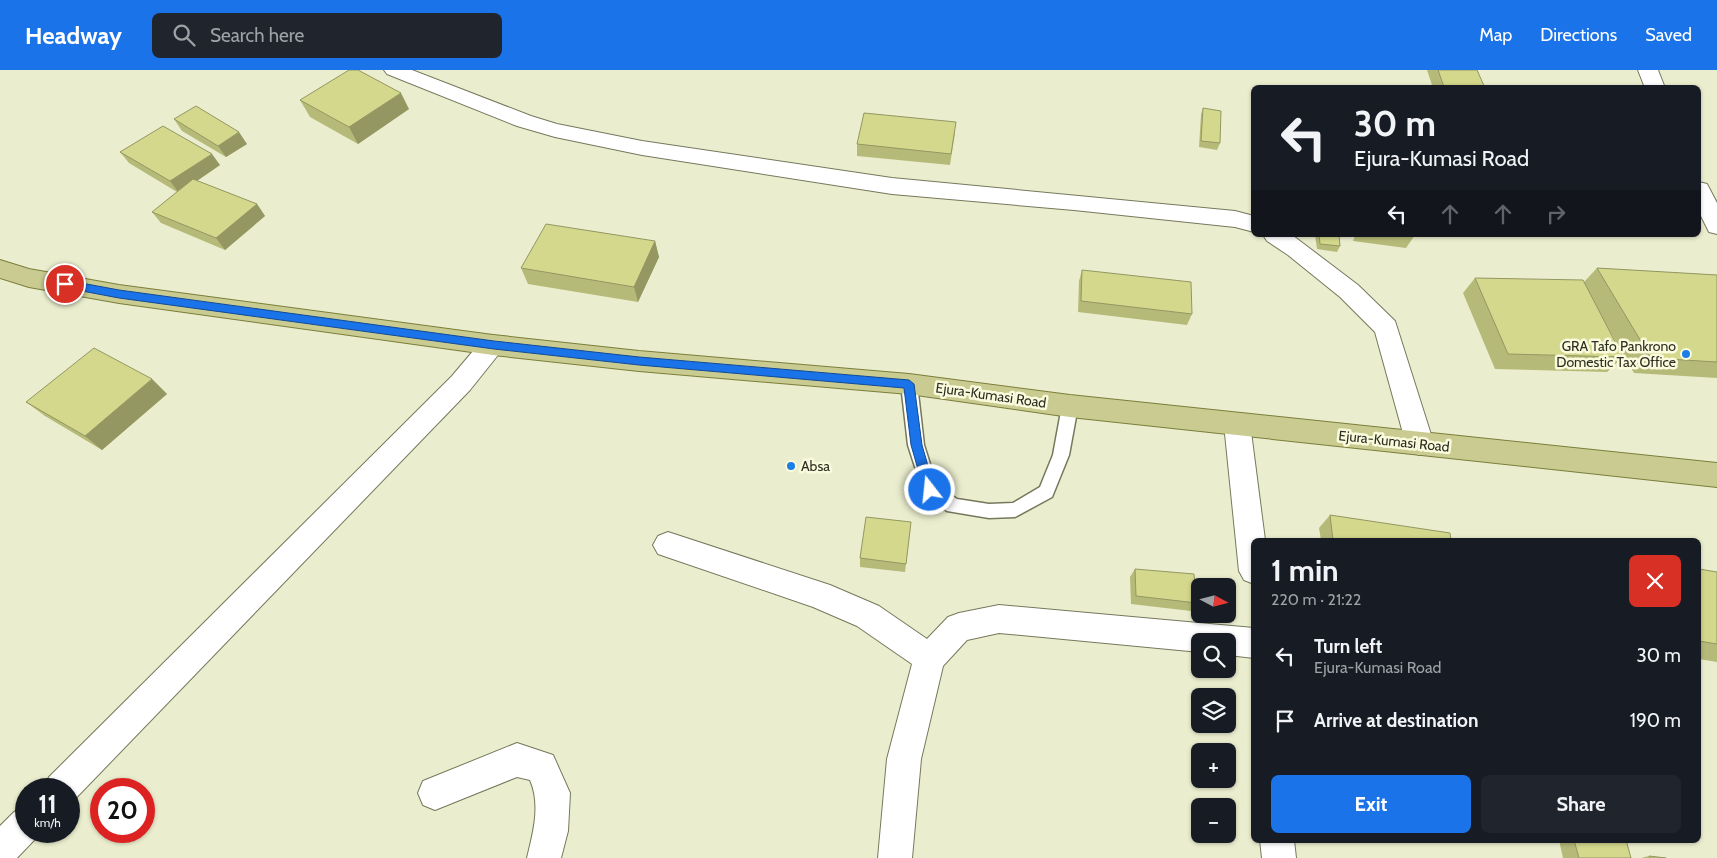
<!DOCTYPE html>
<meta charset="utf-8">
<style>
:root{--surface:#171b24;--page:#20242c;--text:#f1f3f6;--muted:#9ea1a6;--accent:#1a73e8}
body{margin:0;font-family:Cabin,sans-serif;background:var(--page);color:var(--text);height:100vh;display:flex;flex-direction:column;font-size:19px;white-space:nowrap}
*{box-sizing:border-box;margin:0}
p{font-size:16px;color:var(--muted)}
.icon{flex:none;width:28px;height:28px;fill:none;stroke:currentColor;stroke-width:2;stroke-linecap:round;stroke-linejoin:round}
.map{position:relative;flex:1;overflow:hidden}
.details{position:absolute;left:1251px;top:468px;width:450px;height:305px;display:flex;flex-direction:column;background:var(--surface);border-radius:8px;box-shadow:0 1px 4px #0004}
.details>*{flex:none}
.hud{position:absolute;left:1251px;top:15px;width:450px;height:152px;border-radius:8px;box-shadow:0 1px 4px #0004;background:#171b24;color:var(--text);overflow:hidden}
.needle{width:32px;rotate:97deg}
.fabs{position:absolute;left:1191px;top:508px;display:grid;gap:10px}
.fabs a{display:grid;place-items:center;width:45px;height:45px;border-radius:8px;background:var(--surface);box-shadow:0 1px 4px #0004;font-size:25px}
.speed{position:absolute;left:15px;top:708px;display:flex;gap:10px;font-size:25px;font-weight:700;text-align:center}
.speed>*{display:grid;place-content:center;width:65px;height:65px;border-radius:50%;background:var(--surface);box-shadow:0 1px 4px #0004;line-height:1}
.speed small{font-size:12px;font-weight:400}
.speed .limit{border:8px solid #d22;background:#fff;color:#111}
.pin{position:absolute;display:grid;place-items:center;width:42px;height:42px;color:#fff;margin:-21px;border:2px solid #fff;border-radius:50%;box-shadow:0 1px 5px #0007}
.me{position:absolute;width:55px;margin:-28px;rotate:344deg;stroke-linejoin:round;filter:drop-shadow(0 0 4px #0008)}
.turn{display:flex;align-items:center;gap:18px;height:105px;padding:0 20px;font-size:22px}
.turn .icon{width:65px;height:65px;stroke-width:2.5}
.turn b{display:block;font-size:35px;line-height:42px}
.lanes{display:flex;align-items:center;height:48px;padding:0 20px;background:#0003;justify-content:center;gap:25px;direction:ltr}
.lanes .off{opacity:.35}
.round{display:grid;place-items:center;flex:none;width:52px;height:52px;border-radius:8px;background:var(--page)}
.head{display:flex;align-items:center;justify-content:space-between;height:85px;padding:0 20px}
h1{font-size:30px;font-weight:700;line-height:38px}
.primary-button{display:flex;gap:10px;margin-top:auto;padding:10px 20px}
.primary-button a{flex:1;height:58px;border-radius:8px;background:var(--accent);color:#fff;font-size:20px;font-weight:700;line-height:58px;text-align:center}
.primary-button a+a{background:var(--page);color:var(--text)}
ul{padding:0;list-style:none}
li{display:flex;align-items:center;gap:15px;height:65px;padding:0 20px}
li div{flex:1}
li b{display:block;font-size:19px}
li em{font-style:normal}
header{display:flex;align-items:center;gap:30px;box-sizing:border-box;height:70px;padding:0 25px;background:var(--accent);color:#fff}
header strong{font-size:24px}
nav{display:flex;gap:28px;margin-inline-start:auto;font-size:18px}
.search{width:350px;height:45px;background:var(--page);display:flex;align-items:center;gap:12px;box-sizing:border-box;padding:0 18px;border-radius:8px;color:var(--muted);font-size:19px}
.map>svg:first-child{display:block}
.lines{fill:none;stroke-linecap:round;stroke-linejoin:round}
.lane-casing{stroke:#76785c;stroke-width:3}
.street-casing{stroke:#76785c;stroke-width:2}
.primary-casing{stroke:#7b7e3a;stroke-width:2}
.lane{fill:#fff;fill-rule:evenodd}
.street{fill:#fff;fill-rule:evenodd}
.primary{fill:#c9cb91;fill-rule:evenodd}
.wall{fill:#b6ba78}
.shaded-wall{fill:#949762}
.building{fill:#d4d88c;stroke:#949762}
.route{fill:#1a73e8;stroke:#114b97}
.poi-dot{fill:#1b7fe7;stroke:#f9fbdc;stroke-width:2}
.labels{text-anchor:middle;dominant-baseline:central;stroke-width:5;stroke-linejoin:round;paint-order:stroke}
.poi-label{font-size:14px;fill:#2d2e22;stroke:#f9fbdc;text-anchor:end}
.street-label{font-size:14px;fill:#2d2e22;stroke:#f9fbdc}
</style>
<header>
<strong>Headway</strong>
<div class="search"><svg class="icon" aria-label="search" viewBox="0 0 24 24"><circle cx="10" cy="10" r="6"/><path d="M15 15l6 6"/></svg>Search here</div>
<nav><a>Map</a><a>Directions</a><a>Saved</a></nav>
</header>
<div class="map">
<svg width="1717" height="788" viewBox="0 0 1717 788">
<rect width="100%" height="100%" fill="#ebeece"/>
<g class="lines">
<defs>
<path id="lane" d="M909,308L914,310L917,314L924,375L937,416L957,429L989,434L1013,433L1040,417L1053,385L1062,336L1064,332L1070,330L1076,332L1078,336L1069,385L1052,427L1015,447L989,448L947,441L924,425L908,375L901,314L904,310Z"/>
<path id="street" d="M384,0H412L531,46L557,54L642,71L892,108L1235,141L1254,146V162L1235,157L1074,140L892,124L642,85L555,67L517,56L387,4Z
M1638,0H1658L1665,18H1645Z
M1699,112L1707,114L1717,133V164L1709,162L1699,142Z
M1263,165H1292L1358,215L1395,251L1434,374L1430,382L1420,385L1410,382L1406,374L1375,262L1340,227L1288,185L1267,171Z
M493,265L502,268L506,275L470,320L73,731L69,733V719H44L49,707L452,306L484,268Z
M1237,343L1246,346L1250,354L1265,470H1254V514L1244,510L1239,501L1224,354L1228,346Z
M668,462L830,515L879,536L927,569L948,547L959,543L999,535L1254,558V588L1228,585V571H1200V582L999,563L967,570L943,596L921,689L912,788H878L887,689L912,594L857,556L813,537L658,484L653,475L658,466Z
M517,673L553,685L570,723L568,761L561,788H527C533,763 541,735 530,710L517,707L435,740L423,735L418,723L423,711Z
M26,737V761H40L38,766L17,788H0V756L14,742Z
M1260,770H1294L1296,788H1262Z"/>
<path id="primary" d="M0,190L29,199L119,215L493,265L639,281L909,304L1070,325L1717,393V417L1070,347L909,324L639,301L493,285L119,233L29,217L0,208Z"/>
</defs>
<use href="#lane" class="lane-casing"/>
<use href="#street" class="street-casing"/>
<use href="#primary" class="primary-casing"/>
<use href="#lane" class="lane"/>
<use href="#street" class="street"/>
<use href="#primary" class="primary"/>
</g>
<path class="wall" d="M1427,0H1477L1485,18H1433Z
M300,30L409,39L358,74L310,47Z
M1203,38L1220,73L1217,80L1199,77L1201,44Z
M174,49L247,74L226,87L182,61Z
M955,63L950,95L857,86V74Z
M120,82L220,95L197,111L257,134L265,146L225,180L161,153L152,142L177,122L129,93Z
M1315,165H1339L1340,176L1337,182L1317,179Z
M1355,165H1415L1406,178L1353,171Z
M655,171L659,187L638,232L528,214L521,198Z
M1597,198L1717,205V308L1634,303L1608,258L1623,287L1607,302L1495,299L1463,223L1475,208L1584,212Z
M1082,200L1192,244L1187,255L1078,242L1079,211Z
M152,309L167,324L102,380L45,346L26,332Z
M1330,445L1451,470H1321L1319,458Z
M911,452L905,502L860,497V488Z
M1135,499L1197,533L1191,541L1131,534L1130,507Z
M1699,499L1717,502V592L1699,589Z
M1559,770H1626L1631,788H1563Z
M1649,786L1666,788H1641Z"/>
<path class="shaded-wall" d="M401,23L409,39L358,74L349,57Z
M239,62L247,74L226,87L218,76Z
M212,84L220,95L179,123L170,111Z
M257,134L265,146L225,180L216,168Z
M655,171L659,187L638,232L634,217Z
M152,309L167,324L102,380L85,366Z"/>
<path class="building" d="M349,0H358L401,23L349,57L300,30Z
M1438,0H1477L1485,18L1444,17Z
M196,36L239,62L218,76L174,49Z
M1203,38L1221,41L1220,73L1201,71Z
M864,43L956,52L951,84L857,74Z
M163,56L212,84L170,111L120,82Z
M193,109L257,134L216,168L152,142Z
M546,154L655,171L634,217L521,198Z
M1319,165H1339L1340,176L1320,174Z
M1597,198L1717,205V292L1651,288Z
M1082,200L1191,212L1192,244L1081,231Z
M1475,208L1583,210L1623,287L1508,284Z
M94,278L152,309L85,366L26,332Z
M1330,445L1450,463L1451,470H1333Z
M866,447L911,452L906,494L860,488Z
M1135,499L1194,504L1197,533L1136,526Z
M1699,499L1717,502V574L1699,571Z
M1574,770H1626L1631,788H1579Z
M1649,786L1666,788H1650Z"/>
<path class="route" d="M65,210L119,220L494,271L639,287L909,310L914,314L922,375L935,420L934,423H926L924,420L911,375L904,318L639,295L494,279L119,228L61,217V212Z"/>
<g class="poi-dot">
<circle cx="1686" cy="284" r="5"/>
<circle cx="791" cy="396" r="5"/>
</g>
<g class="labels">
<g class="poi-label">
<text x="1676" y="276">GRA Tafo Pankrono<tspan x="1676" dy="16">Domestic Tax Office</tspan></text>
<text x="801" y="396" text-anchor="start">Absa</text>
</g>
<g class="street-label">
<text transform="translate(991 325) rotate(8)">Ejura-Kumasi Road</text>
<text transform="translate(1394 371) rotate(6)">Ejura-Kumasi Road</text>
</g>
</g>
</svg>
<div class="fabs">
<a><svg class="needle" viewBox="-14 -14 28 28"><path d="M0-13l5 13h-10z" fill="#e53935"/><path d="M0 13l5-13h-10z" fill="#9ea1a6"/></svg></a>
<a><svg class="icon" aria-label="search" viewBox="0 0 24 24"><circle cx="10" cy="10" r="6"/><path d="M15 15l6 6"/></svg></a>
<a><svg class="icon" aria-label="layers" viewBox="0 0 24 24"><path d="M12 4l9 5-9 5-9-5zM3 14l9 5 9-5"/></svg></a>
<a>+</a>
<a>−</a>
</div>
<div class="speed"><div>11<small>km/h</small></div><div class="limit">20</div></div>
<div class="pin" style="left:65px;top:214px;background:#d93025"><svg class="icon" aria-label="arrive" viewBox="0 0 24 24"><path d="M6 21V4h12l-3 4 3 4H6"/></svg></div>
<svg class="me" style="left:930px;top:420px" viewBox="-20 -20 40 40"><circle r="17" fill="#1a73e8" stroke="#fff" stroke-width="3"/><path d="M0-11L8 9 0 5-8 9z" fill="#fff"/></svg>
<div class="hud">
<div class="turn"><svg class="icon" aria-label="left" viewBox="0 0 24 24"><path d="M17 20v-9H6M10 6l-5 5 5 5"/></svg><div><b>30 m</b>Ejura-Kumasi Road</div></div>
<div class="lanes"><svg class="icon" aria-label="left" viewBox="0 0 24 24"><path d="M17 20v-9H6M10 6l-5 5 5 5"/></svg><svg class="icon off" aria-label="ahead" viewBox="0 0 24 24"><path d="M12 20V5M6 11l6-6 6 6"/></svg><svg class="icon off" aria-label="ahead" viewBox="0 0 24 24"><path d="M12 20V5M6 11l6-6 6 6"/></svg><svg class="icon off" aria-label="right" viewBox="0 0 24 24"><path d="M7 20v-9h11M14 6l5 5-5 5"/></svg></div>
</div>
<section class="details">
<div class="head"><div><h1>1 min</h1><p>220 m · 21:22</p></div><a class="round" style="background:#d93025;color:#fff"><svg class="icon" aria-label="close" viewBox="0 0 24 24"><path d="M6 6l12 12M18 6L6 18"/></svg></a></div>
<ul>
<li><svg class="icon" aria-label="left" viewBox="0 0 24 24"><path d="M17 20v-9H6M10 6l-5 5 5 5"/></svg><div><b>Turn left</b><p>Ejura-Kumasi Road</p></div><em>30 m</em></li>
<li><svg class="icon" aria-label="arrive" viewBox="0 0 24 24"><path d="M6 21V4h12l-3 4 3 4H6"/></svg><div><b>Arrive at destination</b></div><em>190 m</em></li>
</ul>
<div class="primary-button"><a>Exit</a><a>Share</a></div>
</section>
</div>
